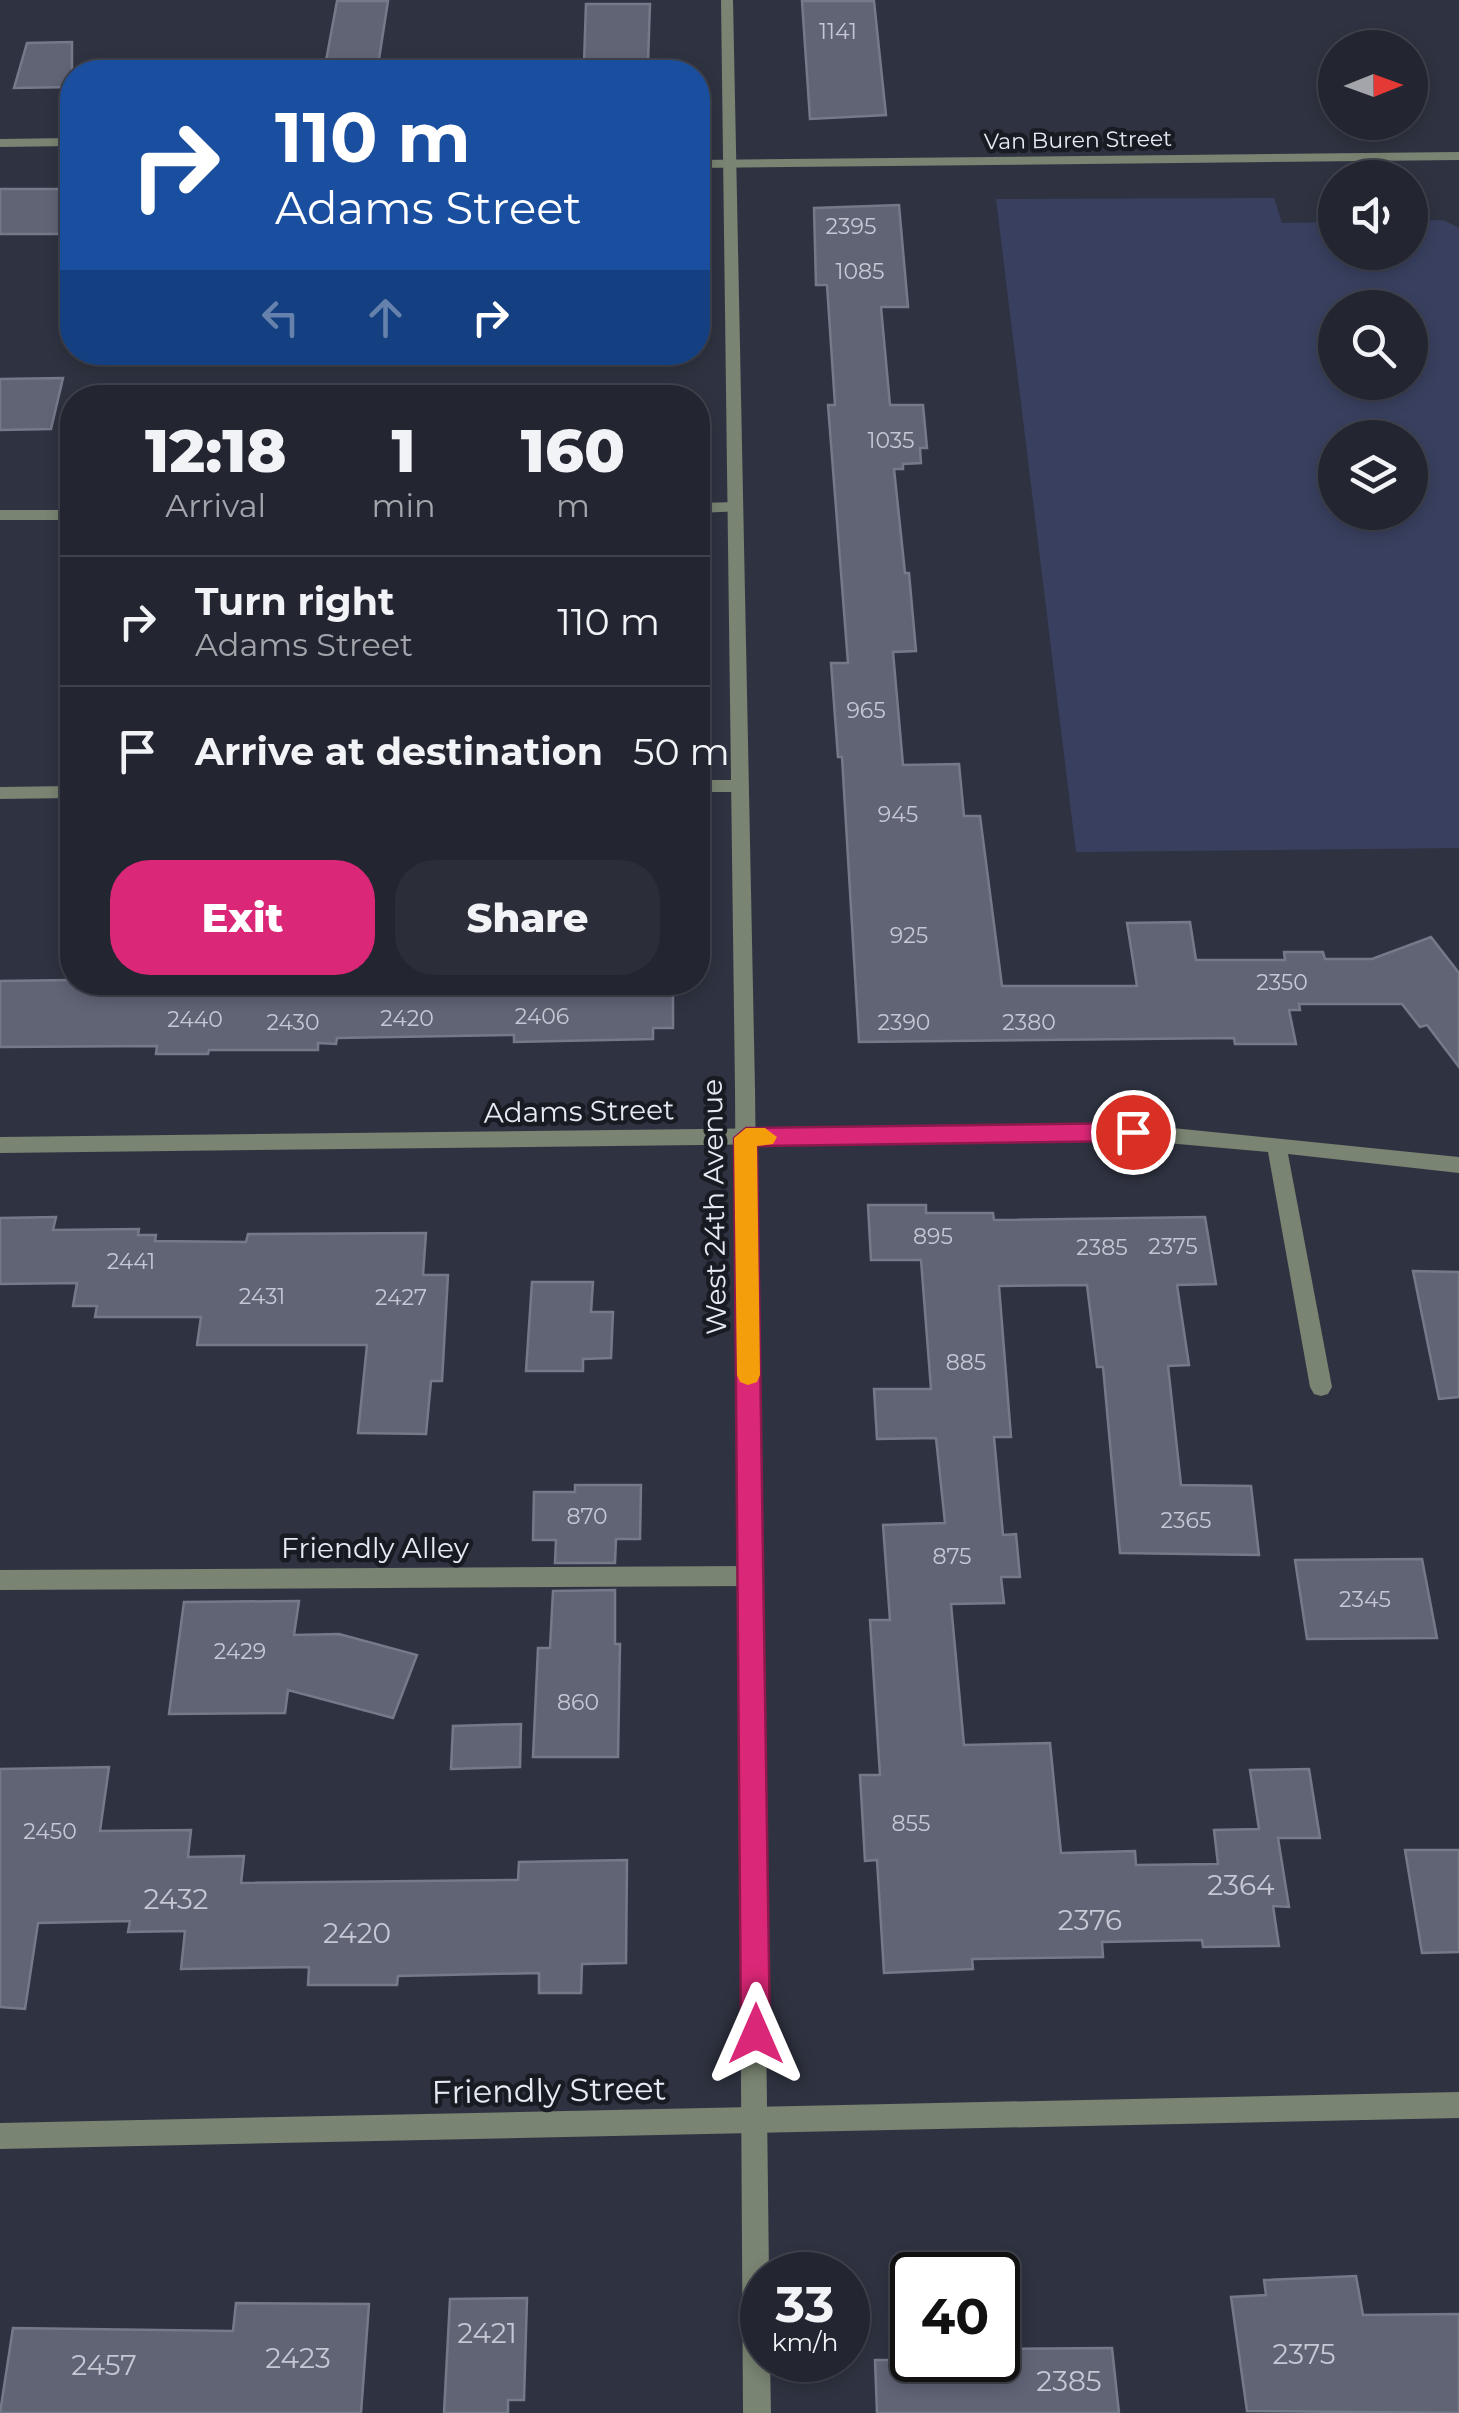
<!DOCTYPE html>
<style>
:root{--surface:#232631;--page:#2b2e39;--text:#f1f3f6;--muted:#a3a5ab;--line:#40434d;--accent:#db2777}
body{margin:0;font-family:Montserrat,sans-serif;background:var(--page);color:var(--text);height:100vh;display:flex;flex-direction:column;font-size:38px;white-space:nowrap}
*{box-sizing:border-box;margin:0}
p{font-size:32px;color:var(--muted)}
.icon{flex:none;width:55px;height:55px;fill:none;stroke:currentColor;stroke-width:2;stroke-linecap:round;stroke-linejoin:round}
.map{position:relative;flex:1;overflow:hidden}
.details{position:absolute;left:60px;top:385px;width:650px;height:610px;display:flex;flex-direction:column;background:var(--surface);border-radius:40px;box-shadow:0 5px 15px #0003,0 0 0 2px var(--line)}
.details>*{flex:none}
.hud{position:absolute;left:60px;top:60px;width:650px;height:305px;border-radius:40px;box-shadow:0 5px 15px #0003,0 0 0 2px var(--line);background:#1a4fa0;color:#fff;overflow:hidden}
.needle{width:65px;rotate:89deg}
.tools{position:absolute;left:1318px;top:30px;display:grid;gap:20px}
.tools a{display:grid;place-items:center;width:110px;height:110px;border-radius:50%;background:var(--surface);box-shadow:0 5px 15px #0003,0 0 0 2px var(--line);font-size:50px}
.speed{position:absolute;left:740px;top:2252px;display:flex;gap:20px;font-size:50px;font-weight:700;text-align:center}
.speed>*{display:grid;place-content:center;width:130px;height:130px;border-radius:50%;background:var(--surface);box-shadow:0 5px 15px #0003,0 0 0 2px var(--line);line-height:1}
.speed small{font-size:25px;font-weight:400}
.speed .limit{border:5px solid #111;border-radius:15px;background:#fff;color:#111}
.pin{position:absolute;display:grid;place-items:center;width:85px;height:85px;color:#fff;margin:-42px;border:5px solid #fff;border-radius:50%;box-shadow:0 2px 10px #0007}
.me{position:absolute;width:110px;margin:-55px;rotate:0deg;stroke-linejoin:round;filter:drop-shadow(0 0 8px #0008)}
.turn{display:flex;align-items:center;gap:35px;height:210px;padding:0 50px;font-size:45px}
.turn .icon{width:130px;height:130px;stroke-width:2.5}
.turn b{display:block;font-size:70px;line-height:85px}
.lanes{display:flex;align-items:center;height:95px;padding:0 50px;background:#0003;justify-content:center;gap:50px;direction:ltr}
.lanes .off{opacity:.35}
.eta{display:flex;justify-content:space-evenly;align-items:center;height:170px;text-align:center}
.eta b{font-size:60px;font-weight:800;line-height:70px}
.button{display:flex;gap:20px;margin-top:auto;padding:20px 50px}
.button a{flex:1;height:115px;border-radius:40px;background:var(--accent);color:#fff;font-size:40px;font-weight:800;line-height:115px;text-align:center}
.button a+a{background:var(--page);color:var(--text)}
ul{padding:0;list-style:none}
li{display:flex;align-items:center;gap:30px;height:130px;padding:0 50px;border-top:2px solid var(--line)}
li div{flex:1}
li b{display:block;font-size:38px}
li em{font-style:normal}
.map>svg:first-child{display:block}
.green{fill:#39405f;fill-rule:evenodd}
.building{fill:#606475;stroke:#757a8b;stroke-width:2.5}
.lines{fill:none;stroke-linecap:round;stroke-linejoin:round}
.service{fill:#798472;fill-rule:evenodd}
.minor{fill:#798472;fill-rule:evenodd}
.tertiary{fill:#798472;fill-rule:evenodd}
.route{fill:#db2777;stroke:#8e194d;stroke-width:2.5}
.slow{fill:#f59e0b}
.labels{text-anchor:middle;dominant-baseline:central;stroke-width:9;stroke-linejoin:round;paint-order:stroke}
.number-label{font-size:22px;fill:#c5c8d4}
.far-street-label{font-size:22px;fill:#e7e9f3;stroke:#191b22}
.street-label{font-size:28px;fill:#e7e9f3;stroke:#191b22}
.near-number-label{font-size:28px;fill:#c5c8d4}
.near-street-label{font-size:32px;fill:#e7e9f3;stroke:#191b22}
</style>
<div class="map">
<svg width="1459" height="2413" viewBox="0 0 1459 2413">
<rect width="100%" height="100%" fill="#2f3341"/>
<path class="green" d="M1274,198L1282,223L1335,222V252H1410V221L1443,220L1459,228V848L1076,852L996,199ZM1335,308H1410V382H1335ZM1335,438H1410V512H1335Z"/>
<path class="building" d="M337,1H388L377,72H324Z
M802,1H874L886,115L810,119Z
M586,4H650L648,62L584,63Z
M72,42V87L14,88L27,43Z
M0,189H72V234H0Z
M899,205L908,307H881L890,405H923L927,448H920L921,463L903,464V469H894L905,573H909L916,651L893,652L903,765L959,764L964,816H980L1002,986H1137L1127,923L1190,922L1196,960H1285L1284,952H1323L1325,959H1372L1431,937L1459,973V1067L1427,1025L1420,1027L1402,1004H1299L1300,1010H1289L1296,1044H1235L1234,1038L859,1042L842,757H838L831,663H848L828,405H835L827,285H816L814,208Z
M63,378L51,429L0,430V379Z
M72,980L673,982V1028H653V1039L514,1042V1035L337,1038L336,1044L318,1043V1050H209L208,1054H156L157,1046L0,1047V981Z
M868,1205H926V1213H993L994,1220L1205,1217L1216,1284L1177,1285L1189,1365L1168,1366L1181,1485L1251,1486L1259,1555L1120,1553L1103,1367H1097L1087,1285L999,1286L1011,1437H994L1003,1535L1016,1534L1020,1577H1001L1004,1603L951,1604L964,1745L1050,1743L1061,1853L1135,1851L1136,1865L1218,1864L1214,1830L1259,1829L1250,1770L1309,1769L1320,1838H1278L1289,1907L1273,1906L1279,1946L1203,1947L1202,1940L1102,1942L1103,1957L972,1959L973,1969L884,1973L877,1860L865,1861L860,1775H880L870,1620H890L883,1525L945,1523L936,1438L877,1439L874,1389H931L921,1260H871Z
M56,1217L53,1230L139,1229L138,1235H156L155,1241L246,1242L248,1234L426,1233L423,1275H448L442,1381H431L426,1434L358,1433L367,1345H197L201,1317H95L97,1306H73L77,1283L0,1284V1218Z
M1413,1271L1459,1272V1397L1439,1399Z
M532,1282H593L591,1312H613L611,1358L583,1359V1371H526Z
M575,1485H641L640,1539H616L615,1563H555L556,1540H533L534,1492H575Z
M1422,1559L1437,1638L1307,1639L1295,1560Z
M615,1590V1644H620L618,1757H533L538,1648H550L553,1591Z
M299,1601L294,1635L339,1634L417,1655L393,1718L288,1690L285,1713L169,1714L184,1602Z
M521,1724L520,1767L451,1769L453,1726Z
M109,1767L100,1831L191,1830L188,1857L244,1856L241,1883L518,1880L519,1862L627,1860L626,1963L582,1964L581,1993H539V1973L398,1976L397,1985H308L309,1967L181,1969L185,1931L128,1932L130,1921L38,1923L25,2009L0,2007V1769Z
M1405,1850H1459V1952L1422,1953Z
M1356,2276L1363,2315L1459,2314V2413L1247,2411L1231,2297L1266,2295L1264,2280Z
M527,2298L524,2400H508V2413H444L450,2299Z
M236,2303L369,2304L361,2413H0L13,2328L233,2331Z
M1112,2348L1119,2413H877L875,2360H998V2349Z"/>
<g class="lines">
<path class="service" d="M698,780H740L749,786L740,792H698Z
M72,786V798L0,799V787Z
M751,1566L759,1569L762,1576L759,1583L751,1586L0,1590V1570Z"/>
<path class="minor" d="M72,138V146L0,147V139Z
M1459,152V160L698,168V160Z
M737,502L743,503V511L698,513V503Z
M0,510H72V520H0Z
M1133,1124L1459,1157V1173L1288,1154L1332,1387L1328,1394L1321,1396L1314,1394L1310,1387L1268,1152L1133,1140L0,1153V1137Z
M1459,2092V2118L0,2149V2123Z"/>
<path class="tertiary" d="M721,0H733L755,1089L769,2275H762V2360H770L771,2413H743L735,1089Z"/>
</g>
<path class="route" d="M1133,1123L1144,1132L1133,1141L757,1146L770,2034L766,2044L756,2048L745,2044L741,2034L734,1138L746,1128Z"/>
<path class="slow" d="M746,1128H765L777,1137L773,1144L757,1146L760,1375L757,1382L748,1385L740,1382L737,1375L734,1138Z"/>
<g class="labels">
<g class="number-label">
<text x="838" y="31">1141</text>
<text x="851" y="226">2395</text>
<text x="860" y="271">1085</text>
<text x="891" y="440">1035</text>
<text x="866" y="710">965</text>
<text x="898" y="814">945</text>
<text x="909" y="935">925</text>
<text x="1282" y="982">2350</text>
<text x="542" y="1016">2406</text>
<text x="407" y="1018">2420</text>
<text x="195" y="1019">2440</text>
<text x="293" y="1022">2430</text>
<text x="904" y="1022">2390</text>
<text x="1029" y="1022">2380</text>
<text x="933" y="1236">895</text>
<text x="1173" y="1246">2375</text>
<text x="1102" y="1247">2385</text>
<text x="131" y="1261">2441</text>
<text x="262" y="1296">2431</text>
<text x="401" y="1297">2427</text>
<text x="966" y="1362">885</text>
<text x="587" y="1516">870</text>
<text x="1186" y="1520">2365</text>
<text x="952" y="1556">875</text>
<text x="1365" y="1599">2345</text>
<text x="240" y="1651">2429</text>
<text x="578" y="1702">860</text>
<text x="911" y="1823">855</text>
<text x="50" y="1831">2450</text>
</g>
<g class="far-street-label">
<text transform="translate(1078 140) rotate(-1)">Van Buren Street</text>
</g>
<g class="street-label">
<text transform="translate(579 1111) rotate(-1)">Adams Street</text>
<text transform="translate(714 1207) rotate(-91)">West 24th Avenue</text>
<text x="375" y="1548">Friendly Alley</text>
</g>
<g class="near-number-label">
<text x="1241" y="1885">2364</text>
<text x="176" y="1899">2432</text>
<text x="1090" y="1920">2376</text>
<text x="357" y="1933">2420</text>
<text x="487" y="2333">2421</text>
<text x="1304" y="2354">2375</text>
<text x="298" y="2358">2423</text>
<text x="104" y="2365">2457</text>
<text x="1069" y="2381">2385</text>
</g>
<g class="near-street-label">
<text transform="translate(549 2090) rotate(-1)">Friendly Street</text>
</g>
</g>
</svg>
<div class="tools">
<a><svg class="needle" viewBox="-14 -14 28 28"><path d="M0-13l5 13h-10z" fill="#e53935"/><path d="M0 13l5-13h-10z" fill="#a3a5ab"/></svg></a>
<a><svg class="icon" aria-label="sound" viewBox="0 0 24 24"><path d="M4 9h4l5-4v14l-5-4H4zM17 9q2 3 0 6"/></svg></a>
<a><svg class="icon" aria-label="search" viewBox="0 0 24 24"><circle cx="10" cy="10" r="6"/><path d="M15 15l6 6"/></svg></a>
<a><svg class="icon" aria-label="layers" viewBox="0 0 24 24"><path d="M12 4l9 5-9 5-9-5zM3 14l9 5 9-5"/></svg></a>
</div>
<div class="speed"><div>33<small>km/h</small></div><div class="limit">40</div></div>
<div class="pin" style="left:1133px;top:1132px;background:#d93025"><svg class="icon" aria-label="arrive" viewBox="0 0 24 24"><path d="M6 21V4h12l-3 4 3 4H6"/></svg></div>
<svg class="me" style="left:756px;top:2034px" viewBox="-20 -20 40 40"><path d="M0-17L14 15 0 8-14 15z" fill="#db2777" stroke="#fff" stroke-width="4"/></svg>
<div class="hud">
<div class="turn"><svg class="icon" aria-label="right" viewBox="0 0 24 24"><path d="M7 20v-9h11M14 6l5 5-5 5"/></svg><div><b>110 m</b>Adams Street</div></div>
<div class="lanes"><svg class="icon off" aria-label="left" viewBox="0 0 24 24"><path d="M17 20v-9H6M10 6l-5 5 5 5"/></svg><svg class="icon off" aria-label="ahead" viewBox="0 0 24 24"><path d="M12 20V5M6 11l6-6 6 6"/></svg><svg class="icon" aria-label="right" viewBox="0 0 24 24"><path d="M7 20v-9h11M14 6l5 5-5 5"/></svg></div>
</div>
<section class="details">
<div class="eta">
<div><b>12:18</b><p>Arrival</p></div>
<div><b>1</b><p>min</p></div>
<div><b>160</b><p>m</p></div>
</div>
<ul>
<li><svg class="icon" aria-label="right" viewBox="0 0 24 24"><path d="M7 20v-9h11M14 6l5 5-5 5"/></svg><div><b>Turn right</b><p>Adams Street</p></div><em>110 m</em></li>
<li><svg class="icon" aria-label="arrive" viewBox="0 0 24 24"><path d="M6 21V4h12l-3 4 3 4H6"/></svg><div><b>Arrive at destination</b></div><em>50 m</em></li>
</ul>
<div class="button"><a>Exit</a><a>Share</a></div>
</section>
</div>
